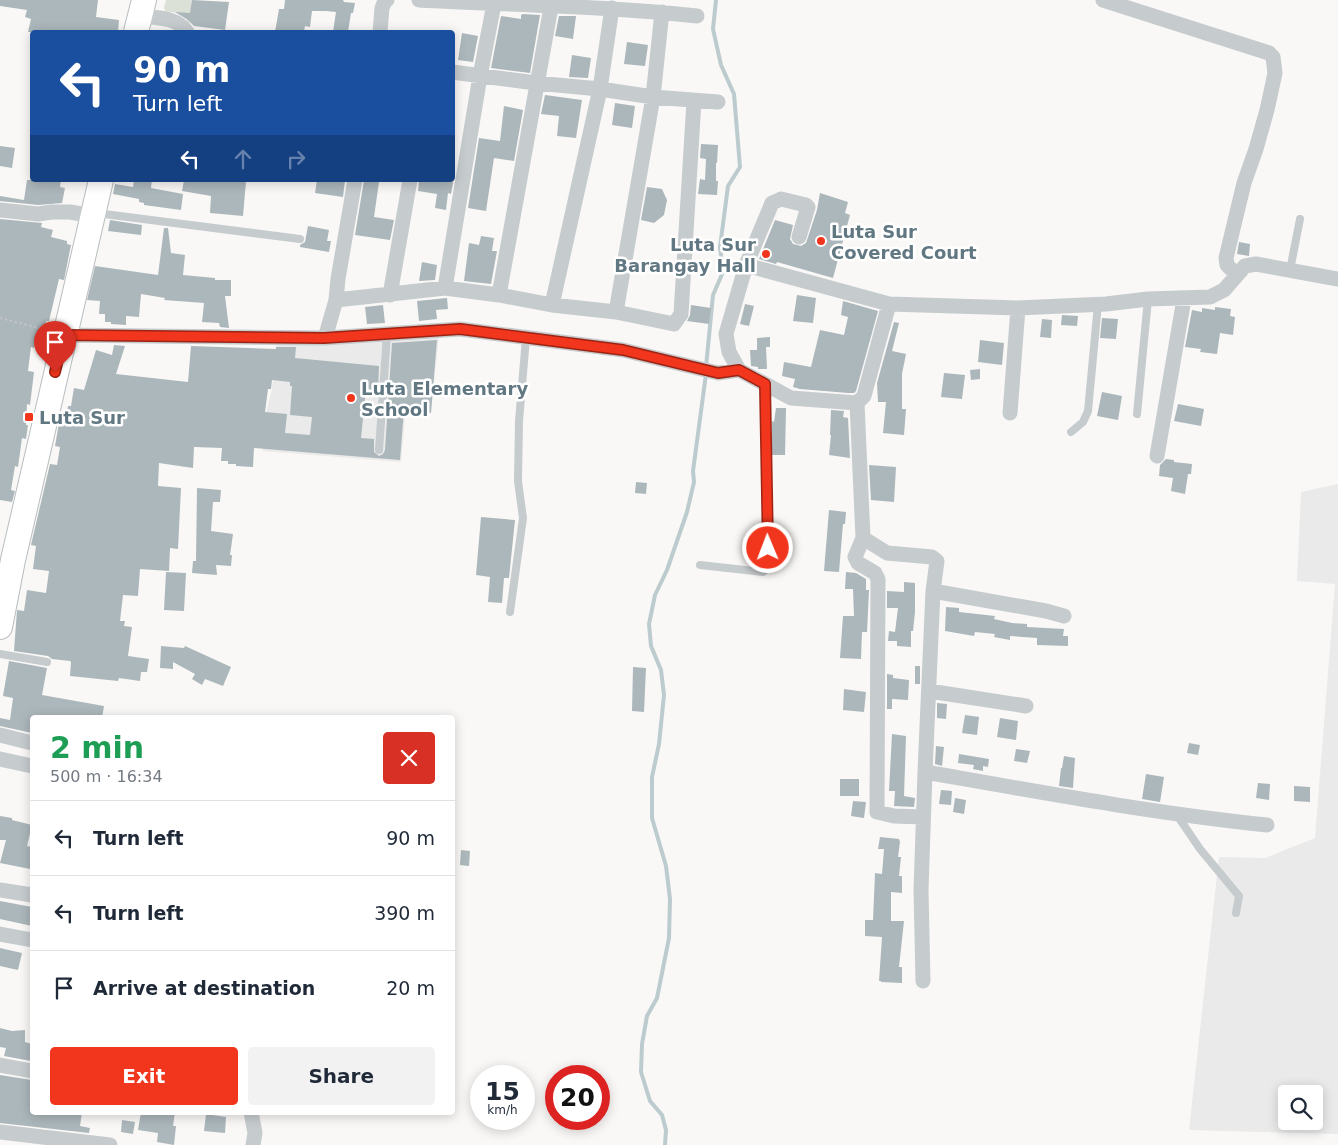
<!DOCTYPE html>
<meta charset="utf-8">
<style>
:root{--surface:#fff;--page:#f2f2f3;--text:#1f2937;--muted:#747a83;--line:#e0e1e3;--accent:#f1361d}
body{margin:0;font-family:"DejaVu Sans",sans-serif;background:var(--page);color:var(--text);height:100vh;display:flex;flex-direction:column;font-size:19px;white-space:nowrap}
*{box-sizing:border-box;margin:0}
p{font-size:16px;color:var(--muted)}
.icon{flex:none;width:28px;height:28px;fill:none;stroke:currentColor;stroke-width:2;stroke-linecap:round;stroke-linejoin:round}
.map{position:relative;flex:1;overflow:hidden}
.panel{position:absolute;left:30px;top:715px;width:425px;height:400px;display:flex;flex-direction:column;background:var(--surface);border-radius:5px;box-shadow:0 2px 12px #0003}
.panel>*{flex:none}
.top-card{position:absolute;left:30px;top:30px;width:425px;height:152px;border-radius:5px;box-shadow:0 2px 12px #0003;background:#1a4fa0;color:#fff;overflow:hidden}
.controls{position:absolute;left:1278px;top:1085px;display:grid;gap:10px}
.controls a{display:grid;place-items:center;width:45px;height:45px;border-radius:5px;background:var(--surface);box-shadow:0 2px 12px #0003;font-size:25px}
.speed{position:absolute;left:470px;top:1065px;display:flex;gap:10px;font-size:25px;font-weight:700;text-align:center}
.speed>*{display:grid;place-content:center;width:65px;height:65px;border-radius:50%;background:var(--surface);box-shadow:0 2px 12px #0003;line-height:1}
.speed small{font-size:12px;font-weight:400}
.speed .limit{border:8px solid #d22;background:#fff;color:#111}
.pin{position:absolute;display:grid;place-items:center;width:42px;height:42px;color:#fff;margin:-51px -21px;border-radius:50% 50% 50% 0;rotate:-45deg;box-shadow:0 0 5px #0007}
.pin .icon{rotate:45deg}
.me{position:absolute;width:55px;margin:-28px;rotate:359deg;stroke-linejoin:round;filter:drop-shadow(0 0 4px #0008)}
.turn{display:flex;align-items:center;gap:18px;height:105px;padding:0 20px;font-size:22px}
.turn .icon{width:65px;height:65px;stroke-width:2.5}
.turn b{display:block;font-size:35px;line-height:42px}
.lanes{display:flex;align-items:center;height:48px;padding:0 20px;background:#0003;justify-content:center;gap:25px;direction:ltr}
.lanes .off{opacity:.35}
.round{display:grid;place-items:center;flex:none;width:52px;height:52px;border-radius:5px;background:var(--page)}
.head{display:flex;align-items:center;justify-content:space-between;height:85px;padding:0 20px}
h1{font-size:30px;font-weight:700;line-height:38px;color:#1e9e55}
.primary-button{display:flex;gap:10px;margin-top:auto;padding:10px 20px}
.primary-button a{flex:1;height:58px;border-radius:5px;background:var(--accent);color:#fff;font-size:20px;font-weight:700;line-height:58px;text-align:center}
.primary-button a+a{background:var(--page);color:var(--text)}
ul{padding:0;list-style:none}
li{display:flex;align-items:center;gap:15px;height:75px;padding:0 20px;border-top:1px solid var(--line)}
li div{flex:1}
li b{display:block;font-size:19px}
li em{font-style:normal}
.map>svg:first-child{display:block}
.built{fill:#e9eae9;fill-rule:evenodd}
.green{fill:#dbe1d6}
.lines{fill:none;stroke-linecap:round;stroke-linejoin:round}
.stream{stroke:#bccbce;stroke-width:4}
.building{fill:#acb7bb;fill-rule:evenodd}
.trunk-casing{stroke:#b8bdbf;stroke-width:26}
.path{stroke:#c1c4c6;stroke-width:2;stroke-dasharray:2.5 2.5;stroke-linecap:butt}
.service{stroke:#c6cbce;stroke-width:8}
.minor{stroke:#c6cbce;stroke-width:15}
.trunk{stroke:#fff;stroke-width:24}
.route-casing{stroke:#9d2313;stroke-width:12}
.route{stroke:#f1361d;stroke-width:9}
.poi-dot{fill:#f1361d;stroke:#fff;stroke-width:2}
.labels{text-anchor:middle;dominant-baseline:central;stroke-width:5;stroke-linejoin:round;paint-order:stroke}
.poi-label{font-size:18px;font-weight:bold;fill:#617883;stroke:#fff;text-anchor:start}
</style>
<div class="map">
<svg width="1338" height="1145" viewBox="0 0 1338 1145">
<rect width="100%" height="100%" fill="#f9f8f6"/>
<path class="built" d="M439,336L431,409L406,406L401,462L263,451L266,413L272,389L276,343Z
M1338,484V1134L1189,1130L1219,857L1265,858L1315,838L1335,584L1297,581L1301,492ZM1286,1094H1314V1121H1286Z"/>
<path class="green" d="M166,0H192L189,25C185,10 176,14 165,11L164,7Z"/>
<g class="lines">
<path class="stream" d="M706,367L713,295L723,272L720,247L728,186L740,167L734,94L721,65L713,29L716,0
M665,1145L666,1130L662,1115L650,1101L641,1072L642,1044L647,1016L657,998L669,938L670,899L666,866L652,818V777L659,744L664,695L661,670L651,646L649,624L655,595L667,570L687,512L694,482L693,471L706,374"/>
</g>
<path class="building" d="M0,0H98L96,17L119,20L118,32H28L31,19L25,17L27,10L0,6Z
M192,0L229,2L225,30L194,26L188,20L175,12L190,13Z
M285,0H343L344,2L355,3L353,13H351L348,32H333L336,12L326,11H312L310,27L305,26L304,32H275L279,9H284Z
M523,14L540,15L530,73L491,68L501,16L521,19V15Z
M559,16H576L573,39L555,36Z
M462,33L478,36L473,62L458,60Z
M627,42L648,45L645,66L624,64Z
M572,55L591,58L588,78L569,77Z
M545,95L582,100L576,138L557,136L559,116L541,114Z
M615,103L635,106L632,128L612,125Z
M504,106L523,110L514,161L494,158L486,211L468,208L479,138L500,141Z
M701,144L718,145L717,163H716V181H718L717,195L698,194L700,179L705,180L706,159L700,158Z
M0,146L15,148L12,168L0,166Z
M452,171L455,172L451,194L448,193L446,210L435,208L437,194L418,191L419,180H452Z
M27,180H61L60,187L65,188L62,203L38,205L0,201V196L24,200Z
M134,180H152L151,188L183,194L181,210L144,205V203L139,202V199L113,194L115,184L133,187Z
M184,180L246,181L243,216L210,213L211,196L182,191Z
M317,180H345L343,197L315,193Z
M364,180L379,182L374,217L394,220L390,240L355,235Z
M647,187L662,189L667,200L664,215L654,223L641,220Z
M820,193L848,202L845,213L850,215L833,278L777,262L776,264L759,259L775,220L793,225L790,239L793,244L801,246L806,243L817,210Z
M0,219L42,223L41,227L53,230L51,237L67,241V244L71,245L64,280L59,279L49,321H46L45,326H43L40,344L35,343L34,348L31,347L28,371L34,372L30,405L27,404L26,425H28L26,439L22,438L18,467L15,466L11,490L15,491L12,502L0,500Z
M110,220L142,225L141,235L108,231Z
M308,226L329,230L327,241H331L329,252L300,247V245L305,242Z
M164,228H168L171,253L185,255L183,275L215,278V280H231V296H225L229,328L220,327L219,323L202,322L204,303L164,300L165,298L141,294L139,317L126,316V325L111,324V322H105V314H99L100,301L87,300L95,266L158,275Z
M481,236L494,238L492,251H497L491,284L464,281L469,243L479,245Z
M1239,242L1250,244L1249,256L1237,254Z
M422,262L437,265L435,280L419,281Z
M797,295L816,298L813,323L793,321Z
M447,298L448,309L436,310L437,319L419,321L417,301Z
M843,301L878,311L856,391L854,393H848L800,389L793,387L795,379L782,376L784,362L811,367L820,330L844,335L848,317L841,315Z
M745,304L754,306L749,326L740,324Z
M383,305L385,323L367,324L365,307Z
M691,305L711,308L709,324L687,321L690,315Z
M1215,307L1231,309L1230,316L1235,317L1233,335L1220,333L1217,354L1200,352L1201,349L1185,347L1192,310L1202,312V308L1215,310Z
M1062,315L1078,316L1077,326L1061,325Z
M1102,318L1118,319L1116,339L1100,338Z
M1042,319L1052,320L1051,338L1040,337Z
M894,322L899,323L892,351L906,354L902,374V409H906L904,435L883,433L886,402H878L877,383Z
M770,337V347H766L767,369H758V367L751,366L750,350H757V338Z
M437,340L431,413L404,410L400,460L254,448L253,467L236,466V464H228V461H221L222,448L194,447L193,468L159,463L158,486L181,488L178,549L170,548L169,571L140,569L138,596L123,595L120,621H125L124,626L132,627L128,656L149,659L147,672H141L140,681L119,678L118,681L70,676L71,662L70,661L52,659L48,656L14,651L17,610L24,611L27,590L46,593L49,571L33,569L36,546L31,545L50,464L57,465L60,447L55,446L59,423L65,424L68,406H71L74,388L84,390L96,350L112,355L114,345L125,346L116,374L188,382L191,346L276,349V347H296L295,358L379,366L378,390L366,389L361,438L374,439V452L379,456L383,454L385,450L392,343ZM272,380L290,382V386H292L290,415L312,417L310,435L285,433L287,414L265,412L268,389H271Z
M980,340L1004,343L1002,365L978,362Z
M980,369V379L971,380L970,370Z
M944,373L965,375L962,399L941,397Z
M1102,392L1122,396L1118,420L1097,416Z
M1178,404L1204,409L1201,426L1174,421Z
M776,408H786L785,455H772V421L774,422Z
M831,410L844,411L843,417L848,418L850,458L829,455L831,435H830Z
M1166,459L1174,460V462L1192,464L1191,474H1188L1185,494L1171,491L1173,478L1159,476L1160,465Z
M869,465L896,467L894,502L871,500Z
M636,482L647,483L646,494L635,493Z
M197,488L221,490L220,502H213L211,531L233,534L230,555H232L231,566L216,565L217,575L192,573L193,561H196Z
M829,510L846,512L845,524H843L839,572L824,571Z
M481,517L515,520L509,578H504L502,603L488,602L490,577L476,575Z
M166,572L186,573L184,611L164,610Z
M846,572L856,573L866,579V590H869L867,632H862L861,659L840,658L843,616H854L853,589H845Z
M904,582L915,583V612L913,631H911V647L897,646V641H888L889,631L895,632L898,608H887V591L904,592Z
M946,607L959,608V612L995,616L994,619L1012,623L1027,624V627L1064,629L1063,636H1068V646L1037,645V638L1010,636V640L994,637L995,634L975,632L974,636L945,631Z
M161,646L184,648L185,646L231,667L223,686L205,679L202,685L192,679L195,674L173,662V669L160,668Z
M9,661L47,668L42,695L104,706L102,718H32V733L0,726V718L10,720L13,698L3,696Z
M915,666H920V684H915Z
M633,667L646,668L644,712L632,711Z
M887,674L893,675V678L909,680L908,700L892,699V709H887Z
M844,689L866,692L864,712L843,710Z
M937,703L947,704L946,719L937,718Z
M965,715L979,717L977,735L962,733Z
M1000,718L1018,721L1016,740L997,737Z
M892,734L906,736L904,796L915,798L914,807L894,806L895,791H889Z
M1189,743L1200,745L1198,755L1187,753Z
M936,746L944,747L942,766L935,764Z
M1016,749L1030,751L1027,763L1014,761Z
M959,754L989,759L988,767L983,766V771L973,769L974,765L958,763Z
M1064,756L1075,758L1073,788L1059,786L1061,768H1062Z
M1146,774L1164,777L1160,802L1142,799Z
M840,779H859V796H840Z
M1258,783L1270,784L1269,800L1256,798Z
M1294,786L1310,787V802L1294,801Z
M941,790L952,791L951,805L939,804Z
M955,798L966,800L964,814L953,812Z
M853,801L866,802L864,818L851,816Z
M0,816L12,818V820L32,825L27,846L32,847L30,869L0,863L6,840H0Z
M880,837L899,839L900,842L898,857H901L899,876H902V893L891,892V921H904L899,967H902V983L881,982V981H879L882,937L865,936V920H873L875,873L882,874L884,849H878Z
M461,850L470,851L469,866L460,865Z
M0,901L32,907V926L0,919Z
M0,948L22,953L18,970L0,966Z
M0,1028L12,1031L25,1030V1042L32,1044L31,1061L4,1056L6,1048L0,1047Z
M0,1075L32,1080V1112H82L80,1126L90,1128L89,1133L0,1123Z
M141,1112H175L173,1126H176L174,1145L157,1142L158,1133L138,1130Z
M206,1114L226,1117L225,1133L204,1131Z
M122,1120L135,1122L133,1134L121,1132Z"/>
<g class="lines">
<defs>
<path id="trunk" d="M136,32L144,0
M0,627L13,560L101,180"/>
</defs>
<use href="#trunk" class="trunk-casing"/>
<path class="path" d="M0,318L47,330"/>
<path class="service" d="M96,213L300,239
M1290,270L1300,219
M1137,414L1148,299
M1071,432L1083,422L1088,411L1098,304
M379,450L387,334
M700,565L763,572L769,567L765,384
M510,612L523,518L518,481L519,421L526,338
M0,654L47,662
M1177,815L1200,849L1239,896L1236,913"/>
<path class="minor" d="M419,0C512,5 605,6 697,16
M1103,0L1269,53L1273,57L1275,73L1267,110L1256,149L1244,183L1226,258L1227,265L1236,274
M140,16C157,18 177,17 187,32
M380,32L382,8L385,1L387,0
M452,72L536,83L600,89L653,97L718,102
M355,180L338,279L336,300L445,288L499,295L552,305L616,312L674,324L681,314L694,101
M0,210L38,214L52,212H70L93,216
M746,265L889,304L1018,308L1106,304L1148,299L1210,297L1224,290L1245,266L1256,264L1338,279
M445,288L480,76L494,4
M390,295L410,180
M499,295L551,7
M552,305L600,89L612,8
M616,312L653,97L662,12
M64,335L325,338L460,329L623,350L718,373L739,370L791,398L857,403L864,396L889,304
M325,338L336,300
M739,370L729,352L726,334L746,265L772,203L781,199L806,205L808,207L799,237
M857,403L863,538L855,557L858,563L875,573L878,579L877,812L894,816L923,817
M1010,413L1018,308
M1157,456L1184,299
M863,538L887,553L932,557L937,561L933,591L925,772C1039,792 1152,813 1267,825
M933,591L1046,611L1064,616
M929,691L1026,706
M0,735L32,743
M0,759L32,766
M0,890L32,895
M0,934L32,940
M923,981L921,890L925,772
M0,1065L32,1071
M251,1112L255,1133L253,1145
M0,1132L110,1145"/>
<use href="#trunk" class="trunk"/>
</g>
<g class="lines">
<defs>
<path id="route" d="M55,372L64,335L324,338L460,329L623,350L718,373L739,370L765,384L768,548"/>
</defs>
<use href="#route" class="route-casing"/>
<use href="#route" class="route"/>
</g>
<g class="poi-dot">
<circle cx="821" cy="241" r="5"/>
<circle cx="766" cy="254" r="5"/>
<circle cx="351" cy="398" r="5"/>
<rect x="24" y="412" width="10" height="10" rx="2.5"/>
</g>
<g class="labels">
<g class="poi-label">
<text x="831" y="231">Luta Sur<tspan x="831" dy="21">Covered Court</tspan></text>
<text x="756" y="244" text-anchor="end">Luta Sur<tspan x="756" dy="21">Barangay Hall</tspan></text>
<text x="361" y="388">Luta Elementary<tspan x="361" dy="21">School</tspan></text>
<text x="39" y="417">Luta Sur</text>
</g>
</g>
</svg>
<div class="controls">
<a><svg class="icon" aria-label="search" viewBox="0 0 24 24"><circle cx="10" cy="10" r="6"/><path d="M15 15l6 6"/></svg></a>
</div>
<div class="speed"><div>15<small>km/h</small></div><div class="limit">20</div></div>
<div class="pin" style="left:55px;top:372px;background:#d93025"><svg class="icon" aria-label="arrive" viewBox="0 0 24 24"><path d="M6 21V4h12l-3 4 3 4H6"/></svg></div>
<svg class="me" style="left:768px;top:548px" viewBox="-20 -20 40 40"><circle r="17" fill="#f1361d" stroke="#fff" stroke-width="3"/><path d="M0-11L8 9 0 5-8 9z" fill="#fff"/></svg>
<div class="top-card">
<div class="turn"><svg class="icon" aria-label="left" viewBox="0 0 24 24"><path d="M17 20v-9H6M10 6l-5 5 5 5"/></svg><div><b>90 m</b>Turn left</div></div>
<div class="lanes"><svg class="icon" aria-label="left" viewBox="0 0 24 24"><path d="M17 20v-9H6M10 6l-5 5 5 5"/></svg><svg class="icon off" aria-label="ahead" viewBox="0 0 24 24"><path d="M12 20V5M6 11l6-6 6 6"/></svg><svg class="icon off" aria-label="right" viewBox="0 0 24 24"><path d="M7 20v-9h11M14 6l5 5-5 5"/></svg></div>
</div>
<section class="panel">
<div class="head"><div><h1>2 min</h1><p>500 m · 16:34</p></div><a class="round" style="background:#d93025;color:#fff"><svg class="icon" aria-label="close" viewBox="0 0 24 24"><path d="M6 6l12 12M18 6L6 18"/></svg></a></div>
<ul>
<li><svg class="icon" aria-label="left" viewBox="0 0 24 24"><path d="M17 20v-9H6M10 6l-5 5 5 5"/></svg><div><b>Turn left</b></div><em>90 m</em></li>
<li><svg class="icon" aria-label="left" viewBox="0 0 24 24"><path d="M17 20v-9H6M10 6l-5 5 5 5"/></svg><div><b>Turn left</b></div><em>390 m</em></li>
<li><svg class="icon" aria-label="arrive" viewBox="0 0 24 24"><path d="M6 21V4h12l-3 4 3 4H6"/></svg><div><b>Arrive at destination</b></div><em>20 m</em></li>
</ul>
<div class="primary-button"><a>Exit</a><a>Share</a></div>
</section>
</div>
